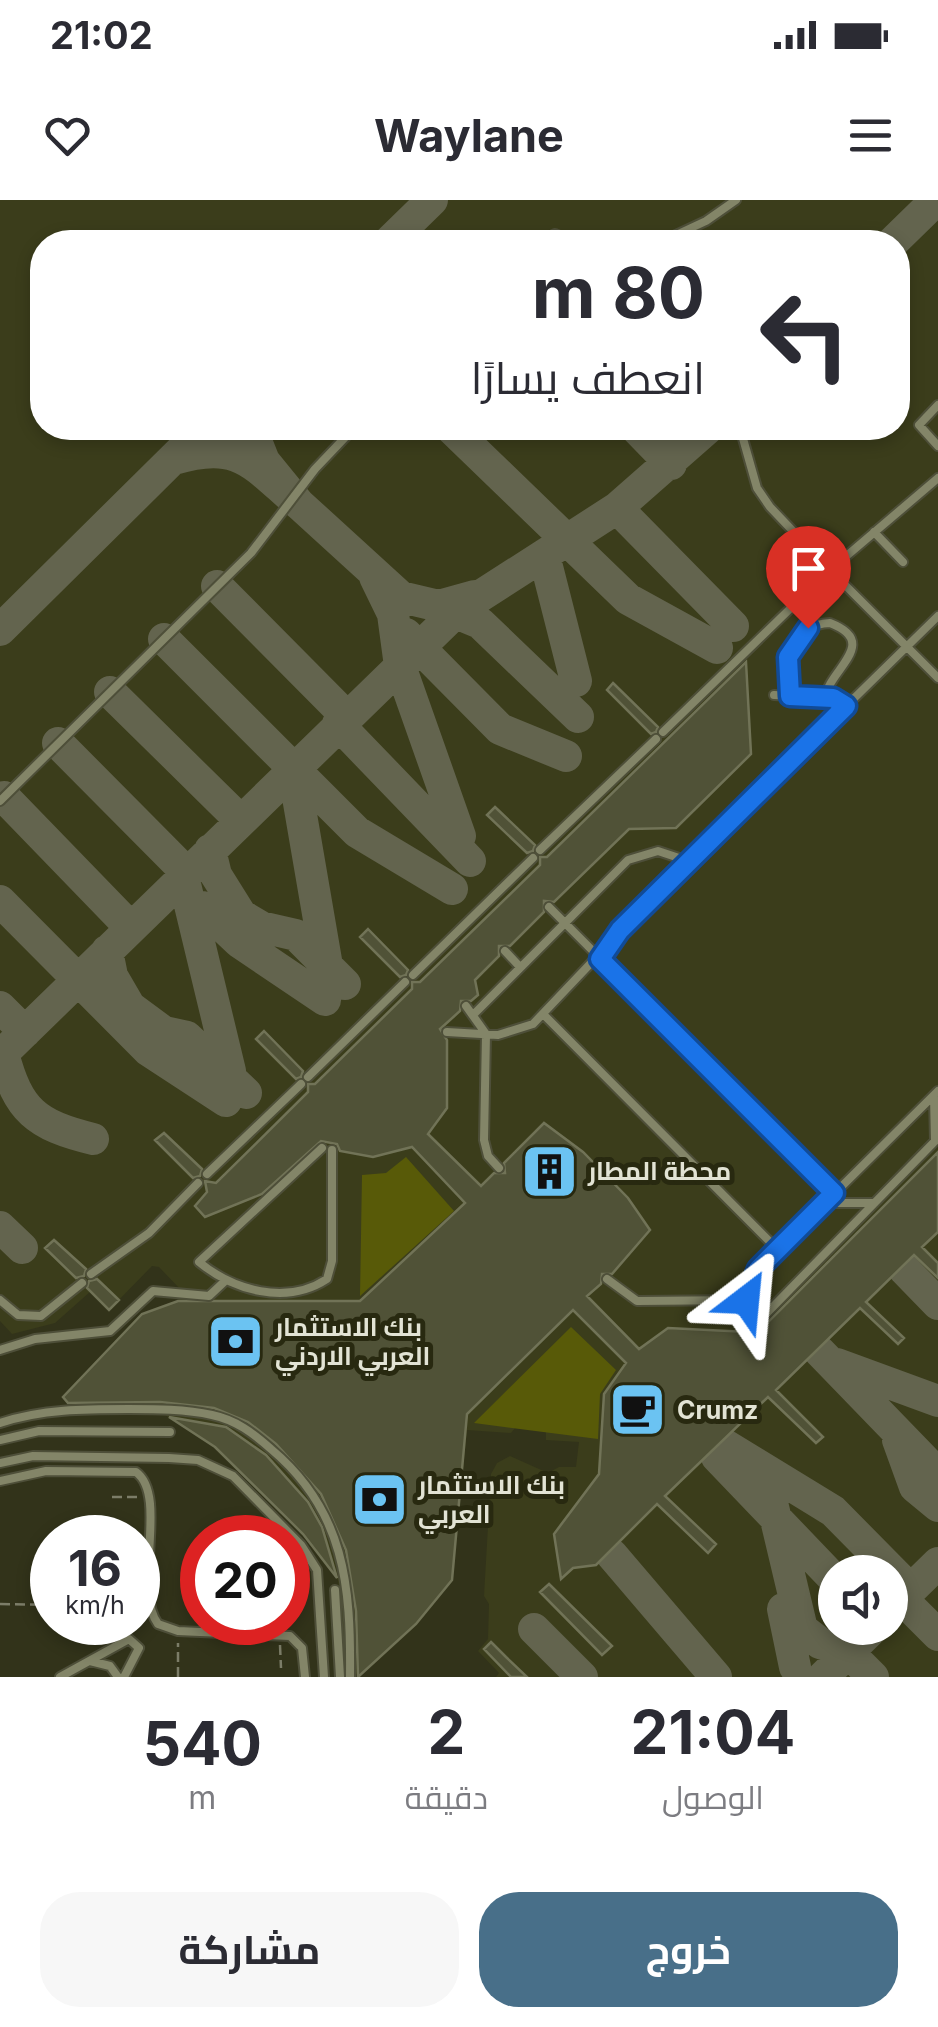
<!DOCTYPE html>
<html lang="ar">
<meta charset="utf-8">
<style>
:root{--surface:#fff;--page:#f7f7f7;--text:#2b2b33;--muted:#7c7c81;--accent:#486f89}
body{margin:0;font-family:Inter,Cairo,sans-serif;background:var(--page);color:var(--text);direction:rtl;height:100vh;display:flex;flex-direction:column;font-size:38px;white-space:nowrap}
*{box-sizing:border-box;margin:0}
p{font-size:32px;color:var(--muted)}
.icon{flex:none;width:55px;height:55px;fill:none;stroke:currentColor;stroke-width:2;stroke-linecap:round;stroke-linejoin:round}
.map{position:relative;height:1477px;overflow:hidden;direction:ltr}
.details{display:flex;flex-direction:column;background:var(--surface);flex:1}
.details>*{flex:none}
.guide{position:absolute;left:30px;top:30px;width:880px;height:210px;border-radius:40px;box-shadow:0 5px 15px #0003;direction:rtl;background:#fff;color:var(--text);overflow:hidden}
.fabs{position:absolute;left:818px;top:1355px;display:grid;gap:20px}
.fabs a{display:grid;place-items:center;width:90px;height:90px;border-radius:50%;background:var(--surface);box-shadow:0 5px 15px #0003;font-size:50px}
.speed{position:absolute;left:30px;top:1315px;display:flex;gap:20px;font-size:50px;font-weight:700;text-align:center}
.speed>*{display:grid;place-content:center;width:130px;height:130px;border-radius:50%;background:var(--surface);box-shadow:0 5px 15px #0003;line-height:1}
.speed small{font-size:25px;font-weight:400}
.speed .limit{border:15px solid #d22;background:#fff;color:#111}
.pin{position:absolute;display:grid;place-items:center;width:85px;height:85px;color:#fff;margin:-102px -42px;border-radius:50% 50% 50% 0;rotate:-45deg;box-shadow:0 0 10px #0007}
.pin .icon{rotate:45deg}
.me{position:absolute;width:110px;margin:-55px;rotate:29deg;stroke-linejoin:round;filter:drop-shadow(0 0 8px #0008)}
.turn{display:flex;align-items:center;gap:35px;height:210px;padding:0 40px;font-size:45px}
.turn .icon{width:130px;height:130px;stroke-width:2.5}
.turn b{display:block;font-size:70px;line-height:85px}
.eta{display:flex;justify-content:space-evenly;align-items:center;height:170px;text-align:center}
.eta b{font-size:60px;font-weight:700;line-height:70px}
.action{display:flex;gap:20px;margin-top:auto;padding:20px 40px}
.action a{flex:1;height:115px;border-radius:40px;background:var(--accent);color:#fff;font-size:40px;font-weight:700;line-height:115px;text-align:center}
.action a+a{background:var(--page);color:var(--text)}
.status{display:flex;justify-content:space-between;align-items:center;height:70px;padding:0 50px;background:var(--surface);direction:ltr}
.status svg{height:28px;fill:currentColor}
header{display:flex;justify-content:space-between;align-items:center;height:130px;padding:0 40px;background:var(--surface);font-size:45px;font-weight:700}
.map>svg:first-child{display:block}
.built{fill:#3b3d1b;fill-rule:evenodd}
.green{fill:#585a08}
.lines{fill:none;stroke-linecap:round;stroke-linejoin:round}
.taxiway{stroke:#63644e;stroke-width:32}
.building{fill:#505237;stroke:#717357;stroke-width:2.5}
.lane-casing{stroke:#4e4f39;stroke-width:12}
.path{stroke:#7c7d68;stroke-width:2.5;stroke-dasharray:10 5;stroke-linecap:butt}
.lane{stroke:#838568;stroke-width:8}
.route-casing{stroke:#114b97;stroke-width:25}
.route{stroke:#1a73e8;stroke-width:18}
.labels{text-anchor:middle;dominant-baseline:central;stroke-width:10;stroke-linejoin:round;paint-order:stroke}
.poi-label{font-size:25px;font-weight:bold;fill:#e2e3d4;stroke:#282910;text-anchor:start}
</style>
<div class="status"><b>21:02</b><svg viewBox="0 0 49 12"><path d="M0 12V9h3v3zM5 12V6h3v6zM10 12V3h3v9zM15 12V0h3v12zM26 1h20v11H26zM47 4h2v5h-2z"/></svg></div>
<header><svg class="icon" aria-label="menu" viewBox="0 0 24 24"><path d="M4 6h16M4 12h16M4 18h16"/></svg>Waylane<svg class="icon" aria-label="heart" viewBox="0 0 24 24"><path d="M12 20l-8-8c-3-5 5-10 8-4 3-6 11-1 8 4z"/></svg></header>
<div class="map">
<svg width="938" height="1477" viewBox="0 0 938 1477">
<rect width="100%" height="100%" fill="#32331a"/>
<path class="built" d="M0,0H938V1477H496L499,1473L478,1451L488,1439L489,1404L484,1396L491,1274L497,1263L510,1256L548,1273L559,1267H576L579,1242L546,1240V1229L515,1228L511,1233L467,1230L452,1380L416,1424L366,1471L347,1477L338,1380L303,1334L215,1247L162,1213L85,1214L63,1197L142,1114L178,1101L182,1091L159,1067L152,1066L109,1110L91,1091L55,1123L12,1134L0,1121ZM42,42H898V228H42ZM835,1372H890V1428H835Z"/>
<path class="green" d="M406,957L454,1011L360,1096L362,975L386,973Z
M571,1127L616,1170L600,1194L598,1239L474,1223Z"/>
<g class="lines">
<path class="taxiway" d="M389,42L432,0
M893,42L936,0
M451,228L628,399L717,448
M636,228L671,264
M174,259C240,239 253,265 299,304L264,261L251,228
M299,304L401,397L439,406L475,396
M617,308L733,426
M544,355L576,481
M375,377L393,414L400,466L460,636
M217,386L346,516
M439,406L480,423L578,517
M0,430L204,228
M406,434L500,529L566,556
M164,439L357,632L452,689
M110,492L240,620
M338,524L470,661
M58,543L187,673
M293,568L327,766
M4,597L131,728
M210,650L216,675L241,715L261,727L296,735L345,784
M183,676L230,871
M0,701L148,850L226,901
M202,707L239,742L325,800
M107,751L112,776L130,807L164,832L187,837L246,893
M0,807L25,832
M3,853C18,911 36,925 93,939
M0,856L457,411L617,308L708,228
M0,1027L22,1048
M904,1069L938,1104
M820,1152L938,1274
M837,1164L938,1201
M898,1240L915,1287L938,1306
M725,1245L833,1311L911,1390
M717,1257L835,1380
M764,1269L802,1429L820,1443L848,1452L873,1477
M612,1355L716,1477
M902,1399L938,1435
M783,1409L795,1467
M890,1410L938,1363
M534,1429L582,1477
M823,1477L873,1428"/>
</g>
<path class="building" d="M746,462L751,554L676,628L629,629L554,702L544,701V712L510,746H499V756L475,780L478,795L471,801H461L460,811L440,829L447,840V908L428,934L481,986L494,973H505L504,963L544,923L583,952L628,998L650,1030L612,1074H602L601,1084L587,1096L639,1149L668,1128L767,1133L768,1122L938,952V1032L922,1047L938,1063V1078L914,1055L866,1102L904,1138L898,1144L860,1108L776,1190L823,1237L816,1243L768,1197L665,1296L716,1344L708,1353L657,1304L596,1365L573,1368L561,1379L554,1334L599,1274L604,1194L626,1163L573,1110L467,1214L452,1380L416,1424L358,1477L356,1411L346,1350L321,1294L276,1244L248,1222L214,1208L160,1202L68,1203L63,1197L142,1114L178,1101H360L465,1003L412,947L373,957L340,951L337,944L321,941L262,994L205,1017L195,1006L207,992L205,981L216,983L308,892V884H315L412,789V782H420L540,665V657H547Z
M613,483L658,527L656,532L651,534L607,490Z
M495,607L535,645L533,651L527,653L487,615Z
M368,729L408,770L406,775L400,777L360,737Z
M264,831L303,871L301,877L296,879L256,839Z
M164,933L202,969L200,976L193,978L155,940Z
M54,1040L86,1069L84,1076L76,1078L45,1048Z
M97,1079L119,1100L109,1110L87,1088L89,1081Z
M169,1217L226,1227L266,1255L308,1302L322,1327L337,1378L303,1334L215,1247Z
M549,1384L612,1446L602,1455L540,1392Z
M491,1442L506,1457L527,1477H511L484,1449Z"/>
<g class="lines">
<defs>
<path id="lane" d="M541,42L555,34L573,42
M661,42L706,21L736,0
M938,205L919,225L938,246
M938,278L830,370L938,478
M874,332L903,362
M774,495L833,498L845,506
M790,496C787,463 788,425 830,423C882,443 827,471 826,497
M663,532L830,370L770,307L757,288L740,228
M0,601L251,353L315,269L354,228
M540,650L656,539
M549,707L834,993
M505,751L520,767
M413,775L533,658
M466,806L486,834L484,940L488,956L499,968
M474,814L628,660L658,651L688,661
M543,814L777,1049
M447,832L498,835L533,824L688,661L938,416
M308,877L405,782
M934,896L935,941
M322,948L199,1062C233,1090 286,1106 327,1079L332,1061V950
M207,974L301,884
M824,1003H874
M91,1074L149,1033L198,983
M607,1079L637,1101L746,1100
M0,1100L18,1115L41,1116L82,1083
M758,1122L938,938
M762,1127L746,1100L758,1069L938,891
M0,1150L35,1139L110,1131L153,1091L209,1096L225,1081
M0,1223C42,1209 85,1209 129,1209C156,1209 185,1209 212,1215C236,1220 253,1233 271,1249C345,1311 351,1386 350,1477
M0,1240L39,1231L170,1232
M0,1263L33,1256L169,1258L198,1260L233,1276L301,1345L317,1370L324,1477
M0,1281L46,1271L136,1272C169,1296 132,1389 158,1424L178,1431L290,1436L302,1448L305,1477
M335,1390L340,1477
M90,1461L110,1466L118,1477
M60,1477L129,1439L139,1448L124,1477"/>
</defs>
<use href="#lane" class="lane-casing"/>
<path class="path" d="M112,1297H140
M0,1404L52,1405
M280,1445L281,1468
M178,1477V1443"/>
<use href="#lane" class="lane"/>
</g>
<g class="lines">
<defs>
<path id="route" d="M746,1100L758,1069L834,993L600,759L620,730L846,506L833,498L790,496L788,457L808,428"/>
</defs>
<use href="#route" class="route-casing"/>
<use href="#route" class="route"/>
</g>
<defs>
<symbol id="building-square" viewBox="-11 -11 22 22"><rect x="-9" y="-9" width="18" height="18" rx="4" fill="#6bc3f2" stroke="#282910"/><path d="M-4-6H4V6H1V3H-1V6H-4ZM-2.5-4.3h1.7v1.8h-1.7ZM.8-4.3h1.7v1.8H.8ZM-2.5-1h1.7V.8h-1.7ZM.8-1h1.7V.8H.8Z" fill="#111"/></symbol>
<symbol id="bank-square" viewBox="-11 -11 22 22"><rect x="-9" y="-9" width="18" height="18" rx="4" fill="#6bc3f2" stroke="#282910"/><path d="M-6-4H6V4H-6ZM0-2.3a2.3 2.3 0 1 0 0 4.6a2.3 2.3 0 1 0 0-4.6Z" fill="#111"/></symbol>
<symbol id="cafe-square" viewBox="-11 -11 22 22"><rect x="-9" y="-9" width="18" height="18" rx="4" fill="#6bc3f2" stroke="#282910"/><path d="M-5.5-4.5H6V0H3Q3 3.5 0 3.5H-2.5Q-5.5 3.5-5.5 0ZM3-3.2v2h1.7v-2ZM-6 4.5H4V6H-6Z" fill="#111"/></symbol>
</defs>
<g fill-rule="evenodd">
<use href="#building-square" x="518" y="940" width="63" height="63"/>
<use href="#bank-square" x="204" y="1110" width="63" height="63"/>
<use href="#cafe-square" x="606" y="1178" width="63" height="63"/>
<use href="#bank-square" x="348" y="1268" width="63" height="63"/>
</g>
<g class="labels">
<g class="poi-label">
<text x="588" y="971">محطة المطار</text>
<text x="275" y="1127">بنك الاستثمار<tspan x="275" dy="29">العربي الاردني</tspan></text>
<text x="677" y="1210">Crumz</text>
<text x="418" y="1285">بنك الاستثمار<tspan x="418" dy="29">العربي</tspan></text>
</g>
</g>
</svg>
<div class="fabs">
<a><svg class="icon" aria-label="sound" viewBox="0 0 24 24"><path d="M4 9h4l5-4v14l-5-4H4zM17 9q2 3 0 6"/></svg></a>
</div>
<div class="speed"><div>16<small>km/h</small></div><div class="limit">20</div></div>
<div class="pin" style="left:808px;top:428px;background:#d93025"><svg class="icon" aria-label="arrive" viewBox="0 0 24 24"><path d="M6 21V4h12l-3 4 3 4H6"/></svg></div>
<svg class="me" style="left:746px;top:1100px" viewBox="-20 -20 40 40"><path d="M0-17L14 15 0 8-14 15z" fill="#1a73e8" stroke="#fff" stroke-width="4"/></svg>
<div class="guide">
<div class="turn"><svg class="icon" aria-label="left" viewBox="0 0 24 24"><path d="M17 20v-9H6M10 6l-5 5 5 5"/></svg><div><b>80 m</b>انعطف يسارًا</div></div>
</div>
</div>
<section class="details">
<div class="eta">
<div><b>21:04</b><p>الوصول</p></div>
<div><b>2</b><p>دقيقة</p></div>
<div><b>540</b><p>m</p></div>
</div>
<div class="action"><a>خروج</a><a>مشاركة</a></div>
</section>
